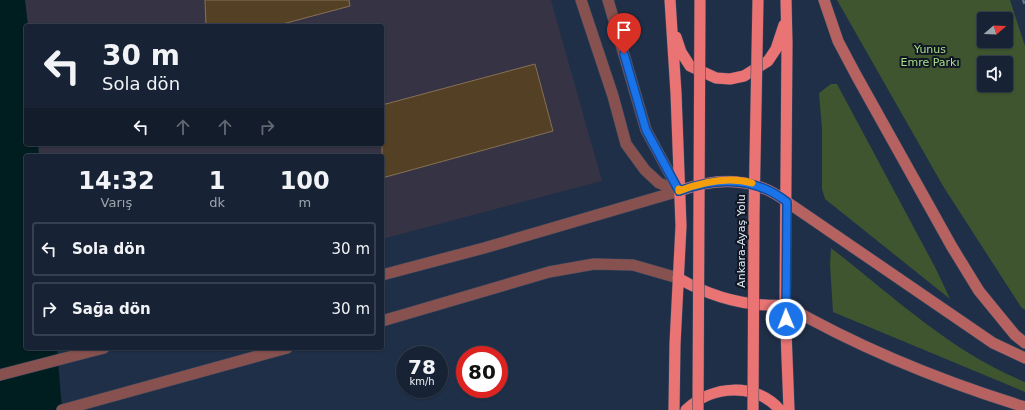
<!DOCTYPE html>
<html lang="tr">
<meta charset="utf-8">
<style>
:root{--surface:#172335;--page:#202b3d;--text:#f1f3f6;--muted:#9ea4ad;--line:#364050}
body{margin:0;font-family:"DejaVu Sans",sans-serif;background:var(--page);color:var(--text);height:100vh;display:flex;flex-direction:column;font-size:15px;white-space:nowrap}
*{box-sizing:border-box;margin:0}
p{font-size:13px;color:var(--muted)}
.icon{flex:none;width:22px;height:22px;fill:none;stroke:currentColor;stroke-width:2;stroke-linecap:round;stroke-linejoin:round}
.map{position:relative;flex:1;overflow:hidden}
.side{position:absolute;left:24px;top:154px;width:360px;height:196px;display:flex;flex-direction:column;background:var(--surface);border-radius:4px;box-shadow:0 1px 3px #0004,0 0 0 1px var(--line)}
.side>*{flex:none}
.top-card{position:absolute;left:24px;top:24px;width:360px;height:122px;border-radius:4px;box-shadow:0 1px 3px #0004,0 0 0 1px var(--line);background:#172335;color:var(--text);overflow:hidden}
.needle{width:26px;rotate:71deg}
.fabs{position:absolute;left:977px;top:12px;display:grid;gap:8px}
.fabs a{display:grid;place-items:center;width:36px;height:36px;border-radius:4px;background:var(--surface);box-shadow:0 1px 3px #0004,0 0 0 1px var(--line);font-size:20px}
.speed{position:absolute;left:396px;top:346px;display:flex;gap:8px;font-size:20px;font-weight:700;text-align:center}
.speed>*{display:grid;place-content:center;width:52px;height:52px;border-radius:50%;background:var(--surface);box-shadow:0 1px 3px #0004,0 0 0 1px var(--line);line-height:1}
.speed small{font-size:10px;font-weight:400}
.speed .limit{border:6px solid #d22;background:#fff;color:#111}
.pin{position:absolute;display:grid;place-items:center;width:34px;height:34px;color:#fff;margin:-41px -17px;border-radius:50% 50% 50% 0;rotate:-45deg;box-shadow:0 0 4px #0007}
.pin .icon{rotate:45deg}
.me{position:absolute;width:44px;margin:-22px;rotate:359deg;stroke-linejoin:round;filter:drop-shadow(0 0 3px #0008)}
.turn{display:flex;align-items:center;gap:14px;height:84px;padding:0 12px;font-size:18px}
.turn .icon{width:52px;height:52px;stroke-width:2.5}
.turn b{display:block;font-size:28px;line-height:34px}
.lanes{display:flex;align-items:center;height:38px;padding:0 12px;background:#0003;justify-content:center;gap:20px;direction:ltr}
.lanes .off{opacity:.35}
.eta{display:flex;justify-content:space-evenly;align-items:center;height:68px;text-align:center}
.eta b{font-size:24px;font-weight:800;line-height:28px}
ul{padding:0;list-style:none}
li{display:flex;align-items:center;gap:12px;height:54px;margin:0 8px 6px;padding:0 4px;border:2px solid var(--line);border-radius:4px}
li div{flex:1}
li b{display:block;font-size:15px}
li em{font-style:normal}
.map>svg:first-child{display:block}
.industrial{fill:#353344}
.green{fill:#3e552f;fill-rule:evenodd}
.water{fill:#001d20}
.building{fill:#544025;stroke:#877155}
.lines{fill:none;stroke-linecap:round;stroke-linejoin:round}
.tertiary-casing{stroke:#3a4a60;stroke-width:12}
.secondary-casing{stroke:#3a4a60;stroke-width:12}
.trunk-casing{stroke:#3a4a60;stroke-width:12}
.path{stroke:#657388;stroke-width:2.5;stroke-dasharray:4 2;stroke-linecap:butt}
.tertiary{stroke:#86514f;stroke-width:11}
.secondary{stroke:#b56261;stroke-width:11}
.trunk{stroke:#ea7474;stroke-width:11}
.trunk-bridge-casing{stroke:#3a4a60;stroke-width:12;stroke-linecap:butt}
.trunk-bridge{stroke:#ea7474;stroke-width:11}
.route-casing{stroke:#114b97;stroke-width:10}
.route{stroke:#1a73e8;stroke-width:7}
.slow{stroke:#f59e0b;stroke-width:7}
.labels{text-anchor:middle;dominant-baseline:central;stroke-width:4;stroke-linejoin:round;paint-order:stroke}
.park-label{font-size:11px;fill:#a8df88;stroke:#101722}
.street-label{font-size:11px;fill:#e2edfd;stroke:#101722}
</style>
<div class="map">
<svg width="1025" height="410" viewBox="0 0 1025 410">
<rect width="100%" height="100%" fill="#1f2f47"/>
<path class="industrial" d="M25,0H551L602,181L382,239V156H39L38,144H382V26H28Z"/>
<path class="green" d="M837,0H1010L1025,46V310L1021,307L943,186ZM984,19H1006V41H984ZM984,63H1006V85H984Z
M831,84H837L936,269L950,299L825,199L822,189V129L819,93Z
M831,248C893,296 951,352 1025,382V392L833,312L830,265Z"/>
<path class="water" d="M0,0H25L28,26H26V144H38L39,156H26V348H57L62,410H0Z"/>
<path class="building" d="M205,0H349L350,6L275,26H206Z
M535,64L553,131L382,178V105Z"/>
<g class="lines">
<defs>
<path id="tertiary" d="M581,0L613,96L626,144L645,170L659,183L679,191
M608,0L646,130L679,191
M382,275L484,248L679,191
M382,321L549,272L594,264L633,265L678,278
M0,375L104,348
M62,410L287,348"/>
<path id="secondary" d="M824,0L838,41L856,75L952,247L979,291L1015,335L1025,343
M787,202L993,343L1025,358
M785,305C858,347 944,382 1025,407"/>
<path id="trunk" d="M670,0L676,93L681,226L675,344L674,410
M786,0L787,43L785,305L789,410
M676,37L681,52L690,66L716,78L730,79L744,76L768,61L776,49L784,25
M679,191C717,177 754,176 787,202
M678,278C711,297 747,307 785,305
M686,410C711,385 756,382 780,410"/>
</defs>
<use href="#tertiary" class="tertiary-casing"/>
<use href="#secondary" class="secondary-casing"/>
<use href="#trunk" class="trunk-casing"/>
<path class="path" d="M1023,0L1025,5"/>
<use href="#tertiary" class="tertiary"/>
<use href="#secondary" class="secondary"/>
<use href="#trunk" class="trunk"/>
<defs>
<path id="trunk-bridge" d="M698,410L700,0
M753,410L754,214L758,0"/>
</defs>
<use href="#trunk-bridge" class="trunk-bridge-casing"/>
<use href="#trunk-bridge" class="trunk-bridge"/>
</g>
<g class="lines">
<defs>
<path id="route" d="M624,54L646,130L679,191C717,177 754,176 787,202L786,319"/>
</defs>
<use href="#route" class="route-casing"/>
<use href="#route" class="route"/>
<path class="slow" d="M679,189V191C702,182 728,176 752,183"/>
</g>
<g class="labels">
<g class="park-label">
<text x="930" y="49">Yunus<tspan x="930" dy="13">Emre Parkı</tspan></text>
</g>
<g class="street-label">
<text transform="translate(741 241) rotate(-90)">Ankara-Ayaş Yolu</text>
</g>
</g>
</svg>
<div class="fabs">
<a><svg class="needle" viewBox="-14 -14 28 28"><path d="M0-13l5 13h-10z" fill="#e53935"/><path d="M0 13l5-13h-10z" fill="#9ea4ad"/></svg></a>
<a><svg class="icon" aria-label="sound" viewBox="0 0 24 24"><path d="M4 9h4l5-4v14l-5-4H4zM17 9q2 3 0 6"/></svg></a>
</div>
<div class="speed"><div>78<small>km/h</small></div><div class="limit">80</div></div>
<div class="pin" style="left:624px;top:54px;background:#d93025"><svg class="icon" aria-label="arrive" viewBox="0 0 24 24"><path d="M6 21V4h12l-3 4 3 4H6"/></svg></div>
<svg class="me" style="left:786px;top:319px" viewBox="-20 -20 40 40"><circle r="17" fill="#1a73e8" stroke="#fff" stroke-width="3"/><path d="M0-11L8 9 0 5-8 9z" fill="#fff"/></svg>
<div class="top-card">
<div class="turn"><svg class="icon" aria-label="left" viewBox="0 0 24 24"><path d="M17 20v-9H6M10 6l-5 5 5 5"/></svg><div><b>30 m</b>Sola dön</div></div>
<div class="lanes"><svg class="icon" aria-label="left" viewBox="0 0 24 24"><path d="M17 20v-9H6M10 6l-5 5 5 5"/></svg><svg class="icon off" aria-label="ahead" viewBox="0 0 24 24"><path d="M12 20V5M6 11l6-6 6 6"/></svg><svg class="icon off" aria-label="ahead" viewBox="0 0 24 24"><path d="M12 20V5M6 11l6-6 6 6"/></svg><svg class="icon off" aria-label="right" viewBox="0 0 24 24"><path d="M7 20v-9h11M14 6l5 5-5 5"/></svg></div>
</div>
<section class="side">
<div class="eta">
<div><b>14:32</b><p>Varış</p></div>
<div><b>1</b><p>dk</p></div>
<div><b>100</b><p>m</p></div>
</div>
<ul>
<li><svg class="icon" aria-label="left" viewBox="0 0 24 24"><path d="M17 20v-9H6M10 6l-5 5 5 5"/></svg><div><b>Sola dön</b></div><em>30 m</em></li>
<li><svg class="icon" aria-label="right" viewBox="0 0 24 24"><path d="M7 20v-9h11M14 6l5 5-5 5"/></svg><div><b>Sağa dön</b></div><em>30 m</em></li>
</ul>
</section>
</div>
